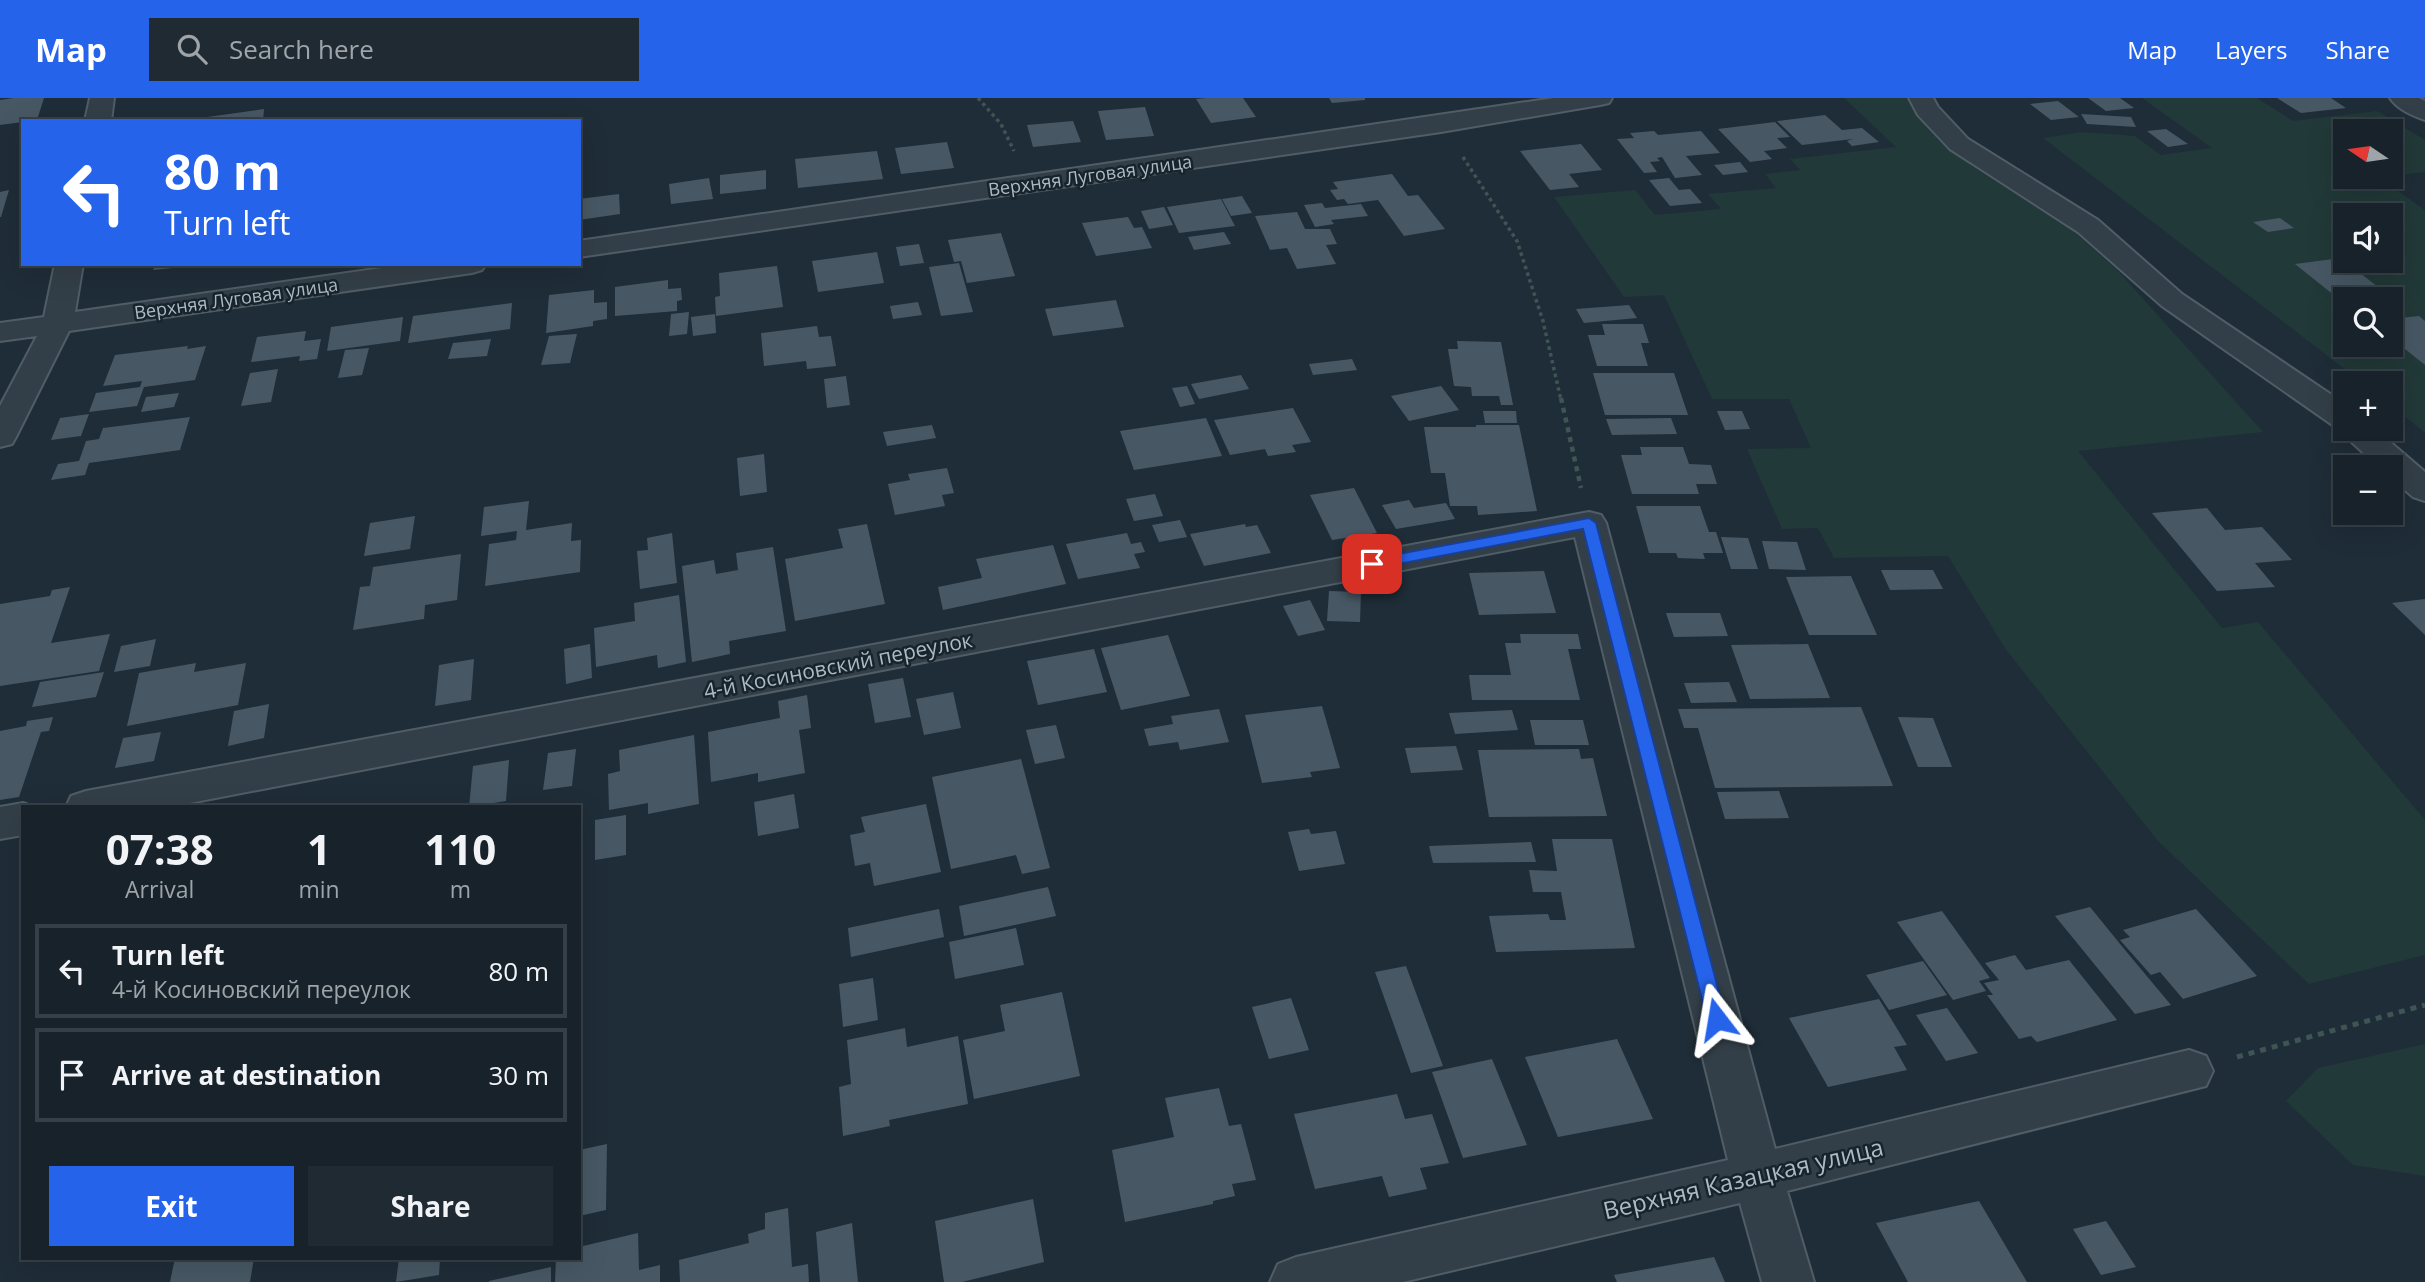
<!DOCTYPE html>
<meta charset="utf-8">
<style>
:root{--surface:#17222a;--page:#202a32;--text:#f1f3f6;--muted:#9ea4a8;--line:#363f47;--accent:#2563eb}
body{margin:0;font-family:"Open Sans",sans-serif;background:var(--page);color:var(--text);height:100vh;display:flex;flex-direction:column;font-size:26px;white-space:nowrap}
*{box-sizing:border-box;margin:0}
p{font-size:23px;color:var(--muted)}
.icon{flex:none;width:38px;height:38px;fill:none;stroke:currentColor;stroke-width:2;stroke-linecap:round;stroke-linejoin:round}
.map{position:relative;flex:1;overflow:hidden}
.sheet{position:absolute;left:21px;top:707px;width:560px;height:455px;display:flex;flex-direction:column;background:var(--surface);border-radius:0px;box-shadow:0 7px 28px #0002,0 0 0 2px var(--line)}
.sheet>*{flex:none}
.top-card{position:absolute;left:21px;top:21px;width:560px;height:147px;border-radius:0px;box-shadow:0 7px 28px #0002,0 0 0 2px var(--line);background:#2563eb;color:#fff;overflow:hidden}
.needle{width:46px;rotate:283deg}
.buttons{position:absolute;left:2333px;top:21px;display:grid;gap:14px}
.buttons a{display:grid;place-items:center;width:70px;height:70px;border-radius:0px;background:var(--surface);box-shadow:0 7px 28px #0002,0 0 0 2px var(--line);font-size:35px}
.pin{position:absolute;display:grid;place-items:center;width:60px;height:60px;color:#fff;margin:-30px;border-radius:14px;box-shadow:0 4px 10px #0006}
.me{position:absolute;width:77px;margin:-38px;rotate:346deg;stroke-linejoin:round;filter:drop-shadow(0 0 5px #0008)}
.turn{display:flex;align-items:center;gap:24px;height:147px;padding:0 28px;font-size:32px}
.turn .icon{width:91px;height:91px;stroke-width:2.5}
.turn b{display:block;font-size:49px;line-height:60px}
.eta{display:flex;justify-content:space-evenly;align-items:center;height:119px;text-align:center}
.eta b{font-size:42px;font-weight:700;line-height:49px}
.action{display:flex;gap:14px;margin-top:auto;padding:14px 28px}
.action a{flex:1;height:80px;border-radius:0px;background:var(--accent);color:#fff;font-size:28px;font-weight:700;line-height:80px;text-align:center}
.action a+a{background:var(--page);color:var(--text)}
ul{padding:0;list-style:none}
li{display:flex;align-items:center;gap:21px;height:94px;margin:0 14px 10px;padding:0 14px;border:4px solid var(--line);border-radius:0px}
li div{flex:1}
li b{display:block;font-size:26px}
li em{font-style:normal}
header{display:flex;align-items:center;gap:42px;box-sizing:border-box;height:98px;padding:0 35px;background:var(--accent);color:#fff}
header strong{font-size:33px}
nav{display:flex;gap:38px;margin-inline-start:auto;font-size:24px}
.search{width:490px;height:63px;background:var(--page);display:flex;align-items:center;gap:18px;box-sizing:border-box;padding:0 24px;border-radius:0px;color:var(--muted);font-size:26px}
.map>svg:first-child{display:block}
.green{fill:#213938;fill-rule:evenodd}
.building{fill:#475864}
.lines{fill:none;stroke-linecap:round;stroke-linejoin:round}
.minor-casing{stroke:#505d66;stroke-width:4}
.path-far2{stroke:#3f5554;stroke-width:3.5;stroke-dasharray:3.5 3.5;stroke-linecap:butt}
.path-far1{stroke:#3f5554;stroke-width:4.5;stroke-dasharray:5 5;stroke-linecap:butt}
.path{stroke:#3f5554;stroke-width:5;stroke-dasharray:6 6;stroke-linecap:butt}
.minor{fill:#333f48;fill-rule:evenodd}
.route{fill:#2563eb;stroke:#184099;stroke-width:2}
.labels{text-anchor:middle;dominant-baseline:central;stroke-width:5;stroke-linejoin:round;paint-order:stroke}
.far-street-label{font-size:18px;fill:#adbac5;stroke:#18242c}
.street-label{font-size:21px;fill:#adbac5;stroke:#18242c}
.near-street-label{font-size:24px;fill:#adbac5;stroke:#18242c}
</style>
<header>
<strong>Map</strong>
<div class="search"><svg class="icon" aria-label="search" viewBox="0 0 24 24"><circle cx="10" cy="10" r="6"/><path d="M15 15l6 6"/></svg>Search here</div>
<nav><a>Map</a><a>Layers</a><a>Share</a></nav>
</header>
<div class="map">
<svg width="2425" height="1184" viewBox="0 0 2425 1184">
<rect width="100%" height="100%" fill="#1f2d38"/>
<path class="green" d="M1844,0H1906L1939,43L1973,69L2071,131L2118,173L2263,334L2078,353L2222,530L2258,524L2425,722V857L2309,886L2158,743L2007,553L1948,458L1834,460L1818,430L1782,431L1747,351L1811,350L1789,301H1712L1664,197L1624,199L1554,99L1635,92L1655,117L1721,111L1708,96L1776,90L1765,76L1800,72L1790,61L1896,49Z
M2142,0H2257L2293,23L2377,13L2425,42V74L2391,78L2390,33H2345V79H2387L2379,80L2425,112V335L2391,307L2390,285H2363L2043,40L2082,34L2135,38L2161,57L2212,50ZM2345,117H2390V163H2345ZM2345,201H2390V247H2345Z
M2425,946V1078L2353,1067L2286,1003L2318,970Z"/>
<path class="building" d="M14,0H44L37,22L0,27V2Z
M1206,0H1243L1256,19L1211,25L1196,1Z
M1329,0H1365V2L1332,5Z
M2088,0H2120L2134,10L2106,13Z
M2277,0H2331L2346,10L2301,15Z
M2058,3L2079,19L2051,22L2030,6Z
M1145,9L1154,38L1106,42L1098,13Z
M264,11L263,23H200V20Z
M2081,16L2131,19L2136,29L2087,26Z
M1825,17L1842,32L1862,30L1879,44L1852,48L1847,43L1853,41L1802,47L1777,23Z
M1073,23L1081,44L1033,49L1027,27Z
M1775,24L1790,39L1777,40L1787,50L1764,53L1772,61L1750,64L1718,31Z
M2166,31L2188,46L2168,49L2147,33Z
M1654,33L1658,37L1701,33L1720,55L1686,58L1702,77L1675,80L1662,59L1657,60L1660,63L1650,64L1657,74L1644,75L1617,41L1634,40L1630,35Z
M947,44L954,70L901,76L895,50Z
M1581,46L1602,72L1569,76L1579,89L1550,92L1520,53Z
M877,53L883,81L798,90L795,61Z
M1740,64L1748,74L1723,77L1714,67Z
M766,72V91L720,96V77Z
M1392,76L1408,98L1418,97L1445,131L1404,138L1378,102L1348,106L1344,101L1337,102L1330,92L1338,91L1333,84Z
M709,80L713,101L671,106L669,86Z
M1669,80L1679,92L1690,91L1702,105L1670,108L1649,82Z
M9,92L1,119H0V94Z
M619,96L620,116L579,122V101Z
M1242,98L1252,115L1231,118L1222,101Z
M1221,101L1235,128L1179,135L1167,109Z
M1322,105L1325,110L1361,106L1368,118L1331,122L1334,126L1315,129L1304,107Z
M1164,109L1173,127L1149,131L1141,113Z
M1297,114L1305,131H1330L1337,146L1326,147L1336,166L1297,171L1287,150L1270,152L1255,118Z
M1128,119L1134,130L1142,129L1152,150L1096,158L1082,125Z
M2280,120L2294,130L2268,134L2253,124Z
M1224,134L1231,146L1194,152L1188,139Z
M1001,135L1015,178L967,185L961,163L954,164L948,142Z
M919,146L924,165L900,168L896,149Z
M877,154L884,185L818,194L812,163Z
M2341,160L2392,200L2345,201V206L2295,166Z
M959,165L973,214L941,218L929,169Z
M156,166H193V168L153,172Z
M777,168L783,209L716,218L715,199L720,198L719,175Z
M668,182V191L681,190L682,202L677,203V213L615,218V189Z
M594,192V205L607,204V221L593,223V228L546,235L549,197Z
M1116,202L1124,229L1053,238L1045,211Z
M918,204L922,217L893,221L890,208Z
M512,205L510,231L408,245L413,218Z
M1629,207L1637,220L1584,225L1576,211Z
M689,214L687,236L669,238L671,216Z
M715,216L716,235L693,238L691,219Z
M2419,218L2425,223V267L2390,239V221Z
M403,219L400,243L327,253L331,229Z
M1602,226H1643L1649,245H1641L1648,268H1597L1588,237H1605Z
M817,228L819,239L831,238L836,268L807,271L806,263L764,268L761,235Z
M306,233L304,243L321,241L317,261L299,263L300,258L251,264L257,239Z
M577,236L570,265L541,267L549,238Z
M491,241L487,258L448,261L453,245Z
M1457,243L1501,244L1513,307H1501L1499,298H1472L1471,289L1454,288L1448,251H1458Z
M188,248L187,251L206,248L195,282L144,289L137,308L89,314L96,295L140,289L142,283L103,288L115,257Z
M369,250L362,277L338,280L345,252Z
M1352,261L1357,272L1313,277L1309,266Z
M278,271L271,304L241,308L250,275Z
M1593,275H1674L1688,317H1605Z
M1241,277L1249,291L1199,301L1191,286Z
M846,278L850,307L827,310L824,281Z
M1187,288L1195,306L1180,309L1172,290Z
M1441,288L1459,312L1409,323L1391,298Z
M179,295L174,309L141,314L146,299Z
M1293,310L1311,344L1292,347L1296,354L1268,358L1265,351L1230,357L1214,322Z
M1483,313H1516L1517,325H1485Z
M1717,313H1742L1750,331L1725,332Z
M89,316L81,338L51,342L60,320Z
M190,319L180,352L89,365L85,377L51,382L58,366L79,363L86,343L99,341L103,330Z
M1206,320L1222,358L1134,372L1120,333Z
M1671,320L1677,336L1612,337L1606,321Z
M932,327L936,340L887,348L883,334Z
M1476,327H1519L1537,413L1478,417L1477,408H1450L1445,375H1431L1424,329H1476Z
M1640,349H1683L1689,366L1711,367L1717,386H1696L1699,396H1632L1621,357H1642Z
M764,356L767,394L740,398L737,360Z
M947,370L954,395L942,397L945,408L895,417L888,386L910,382L908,376Z
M1354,390L1377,435L1332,442L1310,397Z
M1155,396L1163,418L1134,423L1126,401Z
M1409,402L1414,410L1446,405L1455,421L1396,431L1382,407Z
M529,403L526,432L572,425L571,443L581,442L580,474L485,488L489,446L516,442L517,433L481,438L484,409Z
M1636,408H1700L1709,434H1716L1723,455H1703L1705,461L1678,460L1676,455H1649Z
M2207,410L2225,432L2262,429L2292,462L2255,465L2275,489L2217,493L2152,415Z
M415,418L410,451L364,458L370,425Z
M1180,422L1187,439L1159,444L1152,427Z
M867,426L885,506L795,523L785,461L843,450L838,431Z
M1245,426L1246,429L1257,427L1271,455L1204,468L1190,436Z
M672,435L677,485L640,491L637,453L648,452L647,440Z
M1127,435L1131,446L1141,444L1145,454L1134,456L1140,470L1078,481L1066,446Z
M1721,439L1748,440L1758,471H1731Z
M1762,443L1797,444L1806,472L1769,471Z
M1053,447L1066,486L943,512L938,489L982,480L976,461Z
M773,449L786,533L729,543L730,556L692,564L682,468L714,462L716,476L738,472L736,455Z
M461,456L457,502L425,507L424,521L353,532L360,489L370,488L373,469Z
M1881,472H1933L1943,491L1890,492Z
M1544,473L1556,515L1479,517L1469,475Z
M1851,478L1877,537H1809L1786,479Z
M70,489L51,545L110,536L99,573L0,588V506L50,498L52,492Z
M1329,493L1361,494L1360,524L1327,523Z
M679,497L686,564L658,570L657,557L596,569L594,530L635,523L634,505Z
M2425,501V537L2392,505Z
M1310,502L1325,532L1298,538L1283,508Z
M1666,515H1720L1728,538L1674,539Z
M1520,536H1578L1581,551H1568L1580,602H1472L1469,577H1511L1505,545H1521Z
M1168,537L1190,598L1121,612L1101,550Z
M156,541L150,568L114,574L121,548Z
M590,546L592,580L566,586L564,551Z
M1808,546L1830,600L1750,601L1731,547Z
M1094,551L1107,594L1038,607L1027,563Z
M474,561L471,602L435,608L439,567Z
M196,565L194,574L246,565L238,607L127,628L139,575Z
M104,574L96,599L32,609L40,584Z
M903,580L911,619L875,625L868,586Z
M1729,584L1737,604L1691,605L1684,585Z
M953,594L961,630L924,637L916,601Z
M807,597L811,630L799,632L805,675L758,684V675L711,684L708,634L780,620L778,603Z
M269,606L264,640L228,648L234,613Z
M1322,608L1340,670L1310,674L1312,679L1262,685L1245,617Z
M1861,609L1893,688L1715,690L1698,630H1684L1678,611Z
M1219,611L1229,644L1180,652L1178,644L1149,648L1144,631L1173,626L1171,618Z
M1512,612L1518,632L1455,636L1449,615Z
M53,619L49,633L41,634L19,699L0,702V633L26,628L27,623Z
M1898,619L1933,620L1952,669H1918Z
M1530,622H1583L1589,647H1535Z
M1056,627L1065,660L1035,666L1026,632Z
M161,634L154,663L115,670L123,640Z
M694,637L699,706L648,716V705L609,712L608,676L620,673L619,652Z
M1456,648L1463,672L1411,675L1405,650Z
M576,651L572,688L543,692L548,655Z
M1579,651L1581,661L1593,660L1607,718L1489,719L1478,652Z
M1021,661L1050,770L1022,776L1016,757L951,771L932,679Z
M509,662L506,703L469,709L473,668Z
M1779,693L1789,720L1725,721L1717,694Z
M794,696L799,730L758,738L754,704Z
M926,706L941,774L874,788L870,765L855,768L850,737L865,734L861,719Z
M626,717V757L595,762V722Z
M1309,731L1311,736L1336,733L1345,766L1299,773L1288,734Z
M1552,741H1612L1635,850L1496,854L1489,818L1548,816L1550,822H1566L1561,794H1533L1529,772L1557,773Z
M1531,744L1536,764L1433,765L1429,748Z
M1048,789L1056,818L964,838L959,808Z
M2090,809L2125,852L2171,907L2135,916L2055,818Z
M939,811L944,839L851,859L848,830Z
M2196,811L2257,878L2183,901L2160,874L2151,877L2120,842L2130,839L2123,832Z
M1942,813L1990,880L1979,883L1986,893L1953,902L1897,824Z
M1016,830L1024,867L955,881L949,844Z
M2015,857L2026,872L2069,862L2117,922L2037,944L2031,938L2019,941L1987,897H1993L1984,885L1999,882L1985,865Z
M1923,863L1947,897L1889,912L1866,877Z
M1406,868L1443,968L1411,975L1375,874Z
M873,880L878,922L843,929L839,886Z
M1062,894L1080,978L974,1001L963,942L1005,933L1000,907Z
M1291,900L1309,952L1269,961L1252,909Z
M1879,901L1907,947L1894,949L1907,972L1828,989L1789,920Z
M1947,910L1978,955L1946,963L1916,917Z
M905,930L907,949L958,938L968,1006L889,1022L890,1028L843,1038L839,989L851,986L847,942Z
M1617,941L1653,1021L1558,1039L1525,959Z
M1492,961L1527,1047L1463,1060L1432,974Z
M1219,990L1229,1028L1241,1026L1256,1082L1232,1086L1235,1098L1213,1103V1106L1125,1124L1112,1052L1174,1039L1165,1000Z
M1397,996L1405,1021L1432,1016L1449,1065L1420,1070L1427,1091L1389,1099L1382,1078L1315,1091L1294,1016Z
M607,1046L606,1112L579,1118V1052Z
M1033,1101L1044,1164L962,1184H944L935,1123Z
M1979,1103L2027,1184H1908L1876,1125Z
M788,1110L792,1169L808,1166L809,1184H680L679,1162L749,1145L748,1136L765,1131V1115Z
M2106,1123L2136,1169L2101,1177L2073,1131Z
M852,1125L858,1184H820L816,1134Z
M638,1135L639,1172L660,1167V1184H555L556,1160H579V1149Z
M1714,1159L1725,1184H1617L1614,1177Z
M175,1160H254L250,1184H170Z
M399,1160H440L439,1177L396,1184Z
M551,1169V1184H489V1183Z"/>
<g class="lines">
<defs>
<path id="minor" d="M90,0H114L111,23H85Z
M1554,0H1612L1609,5L1600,7L1441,34L579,159V143Z
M1909,0H1933L1938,9L1968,41L2098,122L2182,196L2345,306V331H2375L2425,374V403L2413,399L2390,379V369H2379L2345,338L2341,330L2334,328L2162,208L2078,134L1950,51L1918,17Z
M2390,0H2419L2425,3V22C2413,18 2397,11 2390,0Z
M55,166H83L75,214L410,166H486L482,172L472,175L69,233L16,339L12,346L0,349V308L37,238L0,243V225L44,219Z
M1589,414L1601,417L1606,425L1775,1051L2189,952L2206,958L2213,973L2206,988L1787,1093L1814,1184H1762L1740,1105L1403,1184H1270L1278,1166L1296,1159L1728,1062L1575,439L169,709H66L71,698L86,693Z
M23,705L34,709H23V737L0,741V709Z"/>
</defs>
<use href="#minor" class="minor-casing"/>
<path class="path-far2" d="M978,0L1001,26L1014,53
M1463,59L1517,143L1543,223L1561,302"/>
<path class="path-far1" d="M1561,300L1581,390"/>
<path class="path" d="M2237,959L2425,907"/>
<use href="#minor" class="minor"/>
</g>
<path class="route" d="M1589,420L1596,425L1726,921L1723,927L1717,929L1710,927L1707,921L1583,431L1372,471L1365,466L1372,461Z"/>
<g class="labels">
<g class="far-street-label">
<text transform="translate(1090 77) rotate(-8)">Верхняя Луговая улица</text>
<text transform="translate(236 200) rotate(-8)">Верхняя Луговая улица</text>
</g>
<g class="street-label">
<text transform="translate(838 567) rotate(-11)">4-й Косиновский переулок</text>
</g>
<g class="near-street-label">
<text transform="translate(1743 1080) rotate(-13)">Верхняя Казацкая улица</text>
</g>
</g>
</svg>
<div class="buttons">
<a><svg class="needle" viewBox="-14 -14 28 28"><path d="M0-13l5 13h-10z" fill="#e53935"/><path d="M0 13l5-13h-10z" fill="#9ea4a8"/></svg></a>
<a><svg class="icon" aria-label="sound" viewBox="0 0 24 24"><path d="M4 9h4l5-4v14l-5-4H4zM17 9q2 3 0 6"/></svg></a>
<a><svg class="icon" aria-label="search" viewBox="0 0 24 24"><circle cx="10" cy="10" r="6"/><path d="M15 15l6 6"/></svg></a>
<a>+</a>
<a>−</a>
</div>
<div class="pin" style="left:1372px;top:466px;background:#d93025"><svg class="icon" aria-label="arrive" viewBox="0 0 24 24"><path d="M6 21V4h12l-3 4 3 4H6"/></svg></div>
<svg class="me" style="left:1717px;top:921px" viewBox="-20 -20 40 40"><path d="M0-17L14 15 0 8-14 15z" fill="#2563eb" stroke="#fff" stroke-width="4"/></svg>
<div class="top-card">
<div class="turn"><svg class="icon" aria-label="left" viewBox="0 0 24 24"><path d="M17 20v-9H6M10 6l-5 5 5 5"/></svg><div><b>80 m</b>Turn left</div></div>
</div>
<section class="sheet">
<div class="eta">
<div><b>07:38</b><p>Arrival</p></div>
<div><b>1</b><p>min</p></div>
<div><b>110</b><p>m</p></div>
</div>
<ul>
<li><svg class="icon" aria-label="left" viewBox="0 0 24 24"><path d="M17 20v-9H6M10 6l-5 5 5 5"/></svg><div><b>Turn left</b><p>4-й Косиновский переулок</p></div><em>80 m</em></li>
<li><svg class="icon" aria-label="arrive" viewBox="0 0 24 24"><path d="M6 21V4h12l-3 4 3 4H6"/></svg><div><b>Arrive at destination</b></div><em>30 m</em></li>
</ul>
<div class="action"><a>Exit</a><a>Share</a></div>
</section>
</div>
